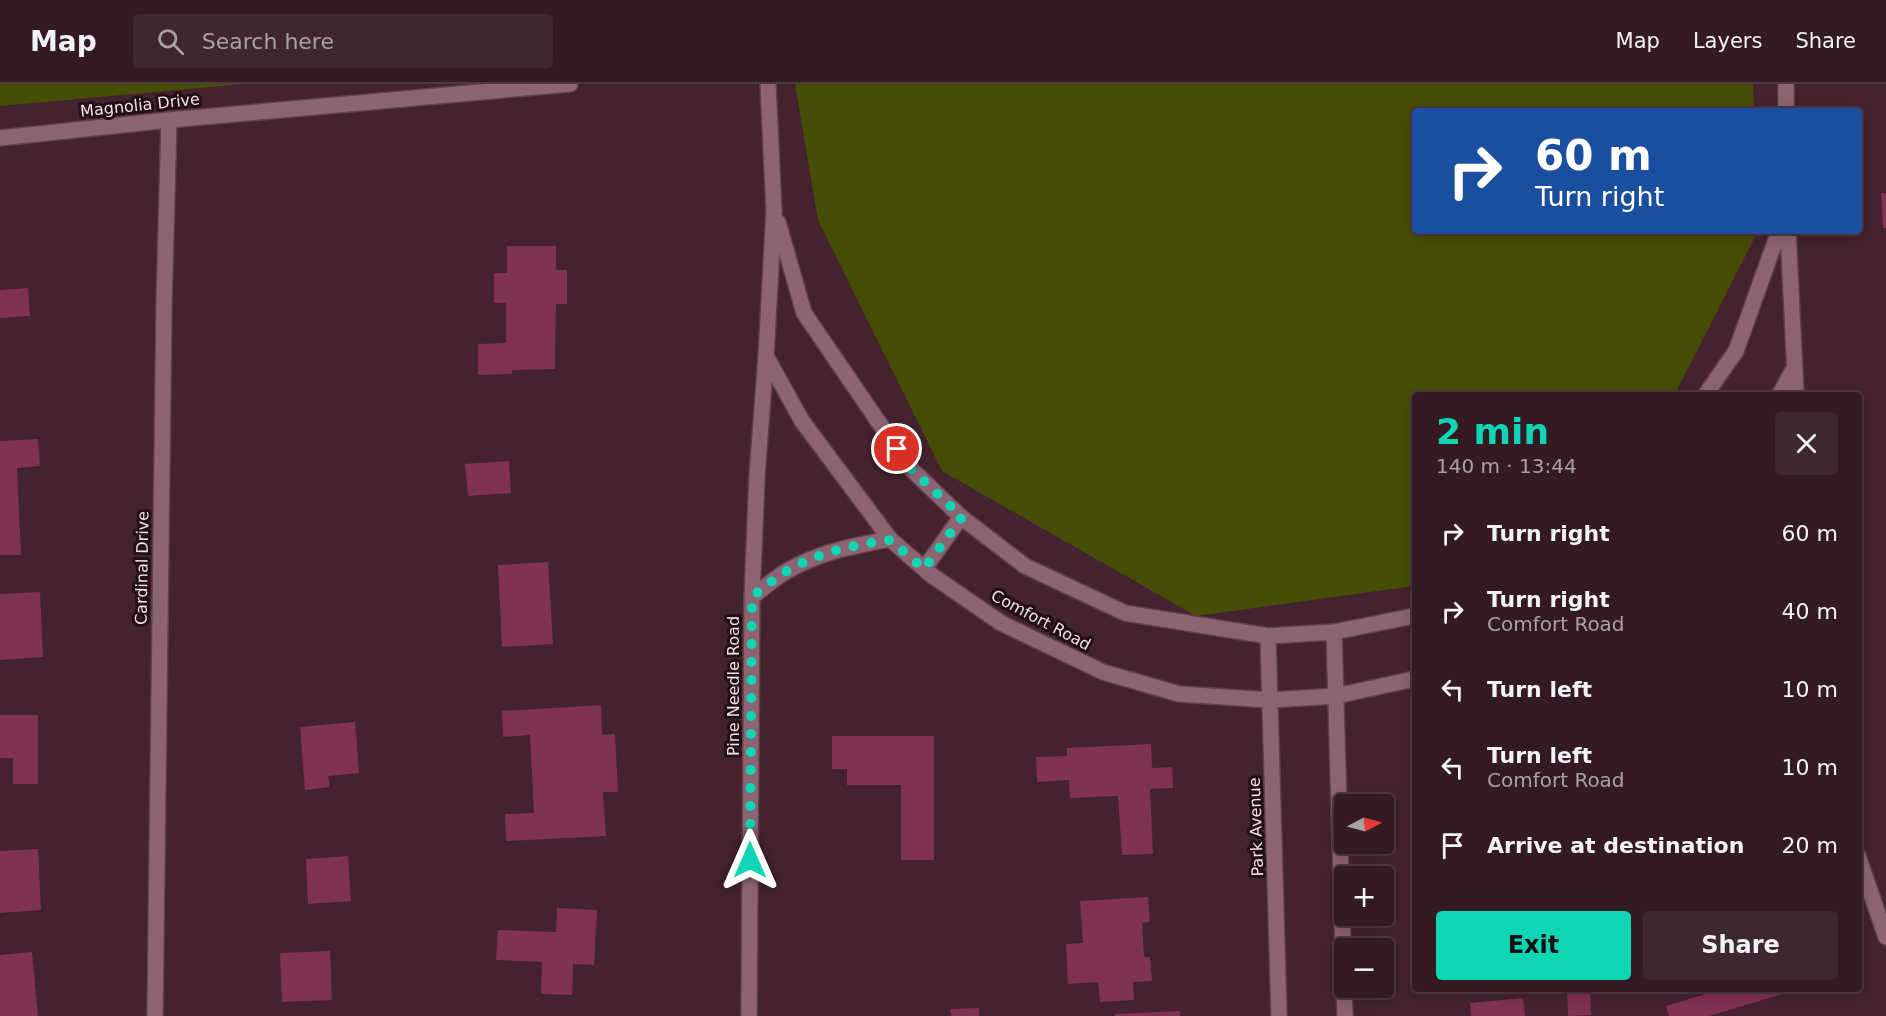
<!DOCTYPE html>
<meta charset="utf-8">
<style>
:root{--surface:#341a23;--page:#3f2730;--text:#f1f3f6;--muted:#a9a1a6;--line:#4e3841;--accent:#0fd5b4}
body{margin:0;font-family:"DejaVu Sans",sans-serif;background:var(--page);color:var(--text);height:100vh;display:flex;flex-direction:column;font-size:22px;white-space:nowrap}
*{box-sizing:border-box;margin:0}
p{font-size:20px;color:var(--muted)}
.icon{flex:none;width:33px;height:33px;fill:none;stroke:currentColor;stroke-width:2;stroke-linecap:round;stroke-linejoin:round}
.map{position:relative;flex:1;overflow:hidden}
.drawer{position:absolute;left:1412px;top:308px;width:450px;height:600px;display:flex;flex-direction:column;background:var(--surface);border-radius:6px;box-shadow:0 3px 15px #0003,0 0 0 2px var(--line)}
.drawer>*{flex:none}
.banner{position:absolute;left:1412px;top:24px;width:450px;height:126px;border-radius:6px;box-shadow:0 3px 15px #0003,0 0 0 2px var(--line);background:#1a4fa0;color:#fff;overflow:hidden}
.needle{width:39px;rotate:84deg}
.buttons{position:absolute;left:1334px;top:710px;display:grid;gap:12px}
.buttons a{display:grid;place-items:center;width:60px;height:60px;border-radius:6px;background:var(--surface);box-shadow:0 3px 15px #0003,0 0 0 2px var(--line);font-size:30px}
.pin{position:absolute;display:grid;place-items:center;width:51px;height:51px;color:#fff;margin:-26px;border:3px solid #fff;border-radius:50%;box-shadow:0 2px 6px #0007}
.me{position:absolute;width:66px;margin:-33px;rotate:0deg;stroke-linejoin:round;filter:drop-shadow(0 0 4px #0008)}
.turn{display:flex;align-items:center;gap:21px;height:126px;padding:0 24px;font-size:27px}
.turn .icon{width:78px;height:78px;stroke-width:2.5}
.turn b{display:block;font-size:42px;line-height:51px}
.round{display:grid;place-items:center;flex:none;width:63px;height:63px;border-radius:6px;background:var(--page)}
.summary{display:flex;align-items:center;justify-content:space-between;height:102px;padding:0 24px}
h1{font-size:36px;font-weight:700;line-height:45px;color:var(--accent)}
.primary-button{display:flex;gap:12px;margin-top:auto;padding:12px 24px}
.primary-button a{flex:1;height:69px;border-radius:6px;background:var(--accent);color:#111;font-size:24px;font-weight:700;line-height:69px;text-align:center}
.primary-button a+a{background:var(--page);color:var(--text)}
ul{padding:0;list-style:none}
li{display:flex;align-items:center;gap:18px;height:78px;padding:0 24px}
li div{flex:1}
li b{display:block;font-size:22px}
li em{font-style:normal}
header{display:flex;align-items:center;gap:36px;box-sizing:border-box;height:84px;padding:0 30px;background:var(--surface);border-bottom:2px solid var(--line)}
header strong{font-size:28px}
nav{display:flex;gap:33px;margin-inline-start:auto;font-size:21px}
.search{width:420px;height:54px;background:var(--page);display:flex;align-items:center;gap:15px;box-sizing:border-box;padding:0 21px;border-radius:6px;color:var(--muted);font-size:22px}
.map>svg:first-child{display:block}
.green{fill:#464e05}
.building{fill:#803253}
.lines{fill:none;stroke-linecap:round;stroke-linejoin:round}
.minor-casing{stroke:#5f404d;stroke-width:18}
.minor{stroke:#8e6473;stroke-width:15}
.route{stroke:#0fd5b4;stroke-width:10;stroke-dasharray:0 18}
.labels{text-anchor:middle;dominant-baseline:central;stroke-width:6;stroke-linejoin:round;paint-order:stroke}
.street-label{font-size:16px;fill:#f6dee5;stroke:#211117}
</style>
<header>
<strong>Map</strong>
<div class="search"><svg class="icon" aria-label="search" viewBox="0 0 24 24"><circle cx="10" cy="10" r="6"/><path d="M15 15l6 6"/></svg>Search here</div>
<nav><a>Map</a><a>Layers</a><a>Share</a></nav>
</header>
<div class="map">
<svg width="1886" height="932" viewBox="0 0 1886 932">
<rect width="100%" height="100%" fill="#45222f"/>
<path class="green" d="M0,0H244L0,22Z
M795,0H1753L1754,27H1414V147H1756V151L1675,310H1414V502L1196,532L942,387L818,136Z"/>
<path class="building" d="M1881,109H1886V144H1883Z
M507,162H556V186H567V220H556L555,285L512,286V290L478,291V260L506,259V219H494V189H507Z
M28,204L30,232L0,234V206Z
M38,355L40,382L17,384L21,471H0V357Z
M509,377L511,409L468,412L465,380Z
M548,478L553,560L502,563L498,481Z
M40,508L43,573L0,576V510Z
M601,621L602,651L615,650L618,708H603L606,752L506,757L505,730L534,729L530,651L503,653L502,627Z
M0,631H38V700H13V674H0Z
M355,638L359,689L328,692L330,703L305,706L300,643Z
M832,652H934V776H901V701H847V685H832Z
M1151,660L1152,684L1172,683L1173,704L1150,705L1153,770L1122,771L1118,712L1070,714L1069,696L1037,698L1036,673L1067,672V664Z
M38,765L41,826L0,829V767Z
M348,772L351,817L308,820L306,775Z
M1148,813L1150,838L1142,839L1144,873H1150L1152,897L1133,898L1134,916L1100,918L1098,898L1068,900L1066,860L1083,859L1080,817Z
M557,824L597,826L594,881L573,880L572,911L541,910L542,878L496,876L498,846L556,848Z
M330,867L332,916L282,918L280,869Z
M32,868L38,932H0V871Z
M1567,904H1590L1591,931L1568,932Z
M1701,904H1785L1786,909L1709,932H1669L1666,922L1703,911Z
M1523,914L1525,932H1471L1470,919Z
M979,924V932H951L950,925Z
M1180,927V932H1115V930Z"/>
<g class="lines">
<defs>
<path id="minor" d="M1786,0V27
M0,54L169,36L570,0
M778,138L804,229L910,384L961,433L1025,482L1125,529L1268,552L1334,548L1414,532
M1788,147L1796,310
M766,272L802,337L890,455L930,490L1001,539L1103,588L1179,610L1270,616L1336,612L1414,595
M1706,310L1736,267L1779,147
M1780,310L1794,284
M924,485L961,433
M752,513C762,505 772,497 782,490C815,469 852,462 890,455
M1334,548L1344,900
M1268,552L1279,932
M1858,772L1886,853
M1344,903L1345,932
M155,932L164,221L169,36
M749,932L752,513L757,392L766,272L774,127L768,0"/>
</defs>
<use href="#minor" class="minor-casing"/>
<use href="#minor" class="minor"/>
</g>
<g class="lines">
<path class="route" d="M750,776L752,513C762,505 772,497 782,490C815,469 852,461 890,456L924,485L962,433L910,384L897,365"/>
</g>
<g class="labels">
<g class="street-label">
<text transform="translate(140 21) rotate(-6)">Magnolia Drive</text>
<text transform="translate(142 484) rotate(-89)">Cardinal Drive</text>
<text transform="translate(1041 536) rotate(28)">Comfort Road</text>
<text transform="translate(733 602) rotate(-90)">Pine Needle Road</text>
<text transform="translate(1256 743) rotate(-92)">Park Avenue</text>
</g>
</g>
</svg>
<div class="buttons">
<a><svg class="needle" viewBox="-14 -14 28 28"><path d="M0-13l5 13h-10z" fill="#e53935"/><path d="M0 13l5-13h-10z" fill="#a9a1a6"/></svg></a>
<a>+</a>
<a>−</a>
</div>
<div class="pin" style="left:897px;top:365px;background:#d93025"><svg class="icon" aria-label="arrive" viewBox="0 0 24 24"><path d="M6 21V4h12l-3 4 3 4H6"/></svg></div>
<svg class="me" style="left:750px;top:776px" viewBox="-20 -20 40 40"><path d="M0-17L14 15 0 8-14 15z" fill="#0fd5b4" stroke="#fff" stroke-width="4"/></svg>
<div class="banner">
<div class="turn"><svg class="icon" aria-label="right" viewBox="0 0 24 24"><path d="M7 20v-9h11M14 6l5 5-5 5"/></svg><div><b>60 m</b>Turn right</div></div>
</div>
<section class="drawer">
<div class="summary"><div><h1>2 min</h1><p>140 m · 13:44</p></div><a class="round"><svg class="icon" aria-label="close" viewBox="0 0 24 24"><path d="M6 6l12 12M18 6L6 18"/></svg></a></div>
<ul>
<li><svg class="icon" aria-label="right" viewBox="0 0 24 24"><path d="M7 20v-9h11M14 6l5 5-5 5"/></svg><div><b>Turn right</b></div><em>60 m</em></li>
<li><svg class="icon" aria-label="right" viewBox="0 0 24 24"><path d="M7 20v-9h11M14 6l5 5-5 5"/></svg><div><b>Turn right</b><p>Comfort Road</p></div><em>40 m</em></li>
<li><svg class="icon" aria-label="left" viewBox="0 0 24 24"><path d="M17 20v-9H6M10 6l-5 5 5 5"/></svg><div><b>Turn left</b></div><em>10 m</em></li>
<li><svg class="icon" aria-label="left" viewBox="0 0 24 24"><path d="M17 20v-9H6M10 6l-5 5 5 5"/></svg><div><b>Turn left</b><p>Comfort Road</p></div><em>10 m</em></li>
<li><svg class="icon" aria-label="arrive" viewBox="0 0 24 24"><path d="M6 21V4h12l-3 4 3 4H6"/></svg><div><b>Arrive at destination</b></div><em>20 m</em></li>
</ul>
<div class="primary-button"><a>Exit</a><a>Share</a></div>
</section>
</div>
